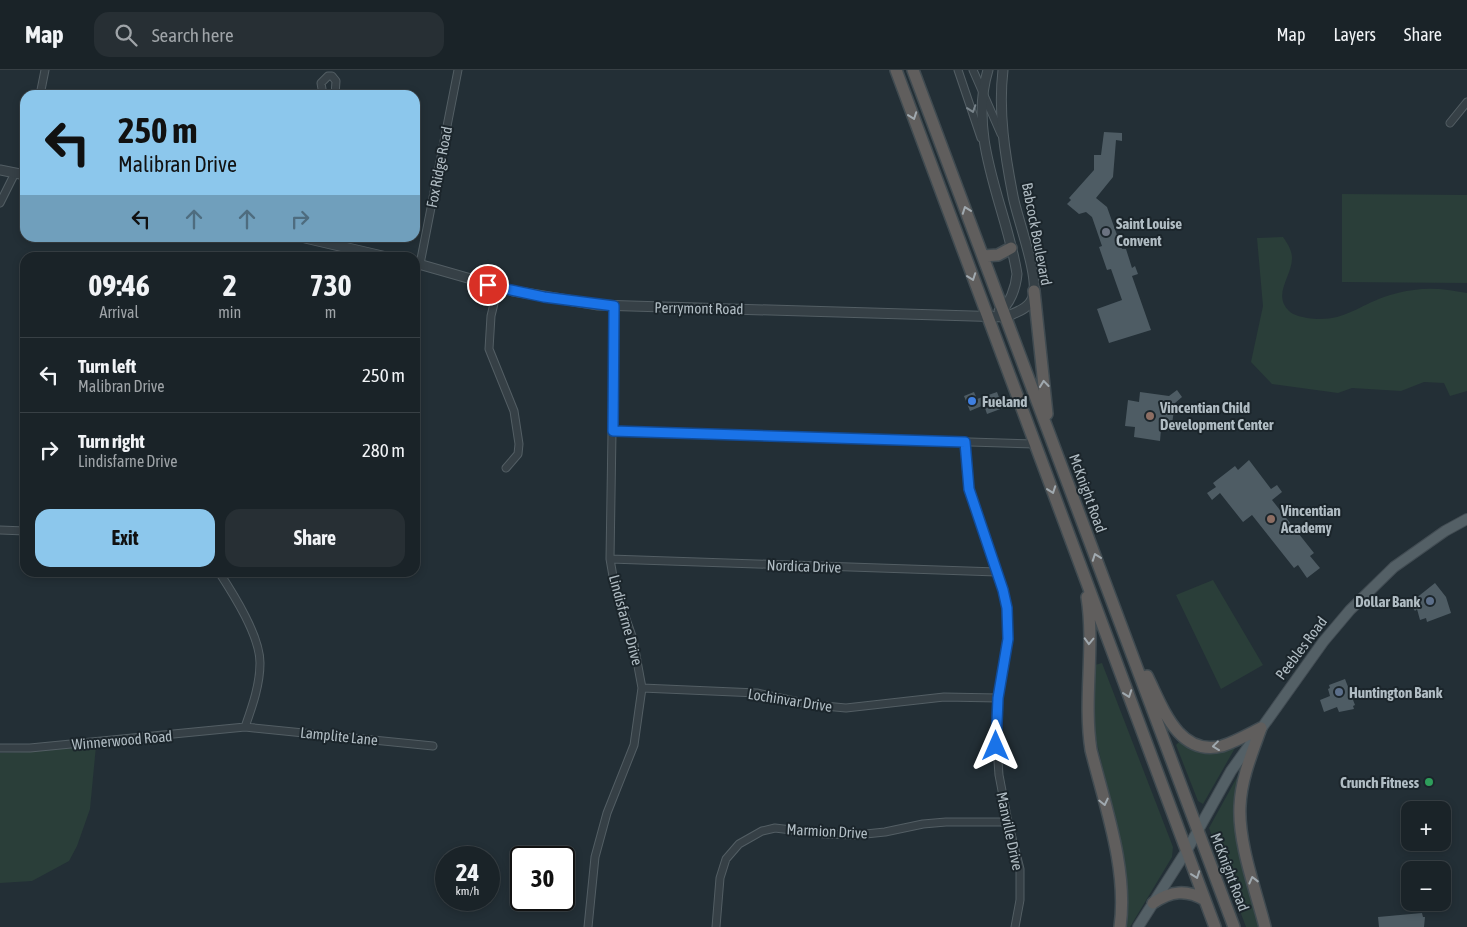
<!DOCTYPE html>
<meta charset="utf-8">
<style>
:root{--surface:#1a2328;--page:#272f34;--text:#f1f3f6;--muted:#9fa4a8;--line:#384045;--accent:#8cc7ec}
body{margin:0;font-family:"Asap Condensed",sans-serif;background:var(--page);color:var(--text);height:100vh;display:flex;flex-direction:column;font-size:19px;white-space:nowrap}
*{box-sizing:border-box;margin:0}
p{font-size:16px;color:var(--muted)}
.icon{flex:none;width:28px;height:28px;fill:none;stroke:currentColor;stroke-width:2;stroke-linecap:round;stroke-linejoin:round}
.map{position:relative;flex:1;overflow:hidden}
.sheet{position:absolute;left:20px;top:182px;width:400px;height:325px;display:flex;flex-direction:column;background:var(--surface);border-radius:15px;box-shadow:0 2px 8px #0003,0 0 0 1px var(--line)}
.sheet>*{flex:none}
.guide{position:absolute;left:20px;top:20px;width:400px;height:152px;border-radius:15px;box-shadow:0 2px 8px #0003,0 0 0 1px var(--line);background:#8cc7ec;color:#111;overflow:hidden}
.fabs{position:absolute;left:1401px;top:731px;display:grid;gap:10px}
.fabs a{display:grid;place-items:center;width:50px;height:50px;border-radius:10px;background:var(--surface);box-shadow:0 2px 8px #0003,0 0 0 1px var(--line);font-size:25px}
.speed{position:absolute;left:435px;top:776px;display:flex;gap:10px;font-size:25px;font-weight:700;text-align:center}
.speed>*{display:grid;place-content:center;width:65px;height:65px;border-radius:50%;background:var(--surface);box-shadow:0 2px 8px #0003,0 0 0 1px var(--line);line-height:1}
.speed small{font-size:12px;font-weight:400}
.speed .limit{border:2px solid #111;border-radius:8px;background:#fff;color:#111}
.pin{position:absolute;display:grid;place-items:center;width:42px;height:42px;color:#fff;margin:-21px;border:2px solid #fff;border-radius:50%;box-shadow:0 1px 5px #0007}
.me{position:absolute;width:55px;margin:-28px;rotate:0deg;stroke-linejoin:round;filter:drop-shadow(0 0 4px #0008)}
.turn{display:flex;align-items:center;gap:18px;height:105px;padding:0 15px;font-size:22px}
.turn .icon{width:65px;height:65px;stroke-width:2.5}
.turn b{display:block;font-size:35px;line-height:42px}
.lanes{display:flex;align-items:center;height:48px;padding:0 15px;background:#0003;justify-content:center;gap:25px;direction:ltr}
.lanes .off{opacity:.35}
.eta{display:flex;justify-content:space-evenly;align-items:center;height:85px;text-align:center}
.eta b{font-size:30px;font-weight:700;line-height:35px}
.cta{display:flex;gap:10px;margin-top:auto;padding:10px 15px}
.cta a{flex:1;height:58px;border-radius:15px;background:var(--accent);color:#111;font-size:20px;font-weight:700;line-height:58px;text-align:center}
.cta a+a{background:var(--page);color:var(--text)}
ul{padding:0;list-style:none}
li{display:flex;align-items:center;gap:15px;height:75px;padding:0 15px;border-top:1px solid var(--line)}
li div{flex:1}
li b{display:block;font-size:19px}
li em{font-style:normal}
header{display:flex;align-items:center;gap:30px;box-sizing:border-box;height:70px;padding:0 25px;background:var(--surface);border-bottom:1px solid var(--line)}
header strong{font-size:24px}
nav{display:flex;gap:28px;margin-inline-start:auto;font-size:18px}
.search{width:350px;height:45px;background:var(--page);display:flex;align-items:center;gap:12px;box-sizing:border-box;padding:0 18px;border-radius:15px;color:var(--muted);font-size:19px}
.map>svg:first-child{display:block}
.green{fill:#2a3e39}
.building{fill:#4e5c64}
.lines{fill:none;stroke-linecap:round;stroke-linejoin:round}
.minor-casing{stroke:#535e64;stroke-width:9}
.tertiary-casing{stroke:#535e64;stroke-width:11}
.primary-casing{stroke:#424c53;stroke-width:12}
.trunk-casing{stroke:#404b51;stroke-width:14}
.minor{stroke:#364046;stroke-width:7}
.tertiary{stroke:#364046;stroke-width:9}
.primary{stroke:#546066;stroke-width:10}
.trunk{stroke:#605e5d;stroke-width:11}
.oneway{stroke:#79848b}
.oneway2{stroke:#a0a9af}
.route-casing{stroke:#114b97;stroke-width:12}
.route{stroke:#1a73e8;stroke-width:9}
.worship-dot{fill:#6b7280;stroke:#1b252b;stroke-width:2}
.shop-dot{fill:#3f7fe0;stroke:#1b252b;stroke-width:2}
.education-dot{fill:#8d6e63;stroke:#1b252b;stroke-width:2}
.service-dot{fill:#5c6f8a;stroke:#1b252b;stroke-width:2}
.leisure-dot{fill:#2e9e5b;stroke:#1b252b;stroke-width:2}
.labels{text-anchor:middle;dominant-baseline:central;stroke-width:4;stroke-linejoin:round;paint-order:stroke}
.street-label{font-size:15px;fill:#b0bcc3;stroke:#1b252b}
.poi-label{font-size:15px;font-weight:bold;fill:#b0bcc3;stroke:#1b252b;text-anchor:start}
</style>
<header>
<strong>Map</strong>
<div class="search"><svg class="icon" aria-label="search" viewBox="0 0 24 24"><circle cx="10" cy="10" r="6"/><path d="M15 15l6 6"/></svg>Search here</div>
<nav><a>Map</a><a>Layers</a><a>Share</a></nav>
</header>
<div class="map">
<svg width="1467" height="857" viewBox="0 0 1467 857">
<rect width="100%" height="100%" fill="#232f36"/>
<path class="green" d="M1342,124L1467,125V213L1342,212Z
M1283,167C1287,173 1292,180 1292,188C1292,207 1272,224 1289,241C1293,245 1302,247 1307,248C1342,253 1354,238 1384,227C1393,224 1404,221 1414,220C1432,217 1449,220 1467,223V321L1450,326L1444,313L1424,312L1401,321L1352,318L1338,323L1272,314L1251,292L1263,236L1257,168Z
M1213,510L1263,595L1221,619L1176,525Z
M1102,593L1173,777L1172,787L1130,857H1126L1128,832L1126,802L1095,664L1094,643L1095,595Z
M1179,672C1197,682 1214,686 1233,677L1235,678L1203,734L1198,731L1176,675Z
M96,676L90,739L77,776L69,791L32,811L0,813V683L29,682Z
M1241,700L1235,750L1238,776L1259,857H1246L1209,758Z"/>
<path class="building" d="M1104,62L1122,63V71L1116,70L1113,107L1096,128L1107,137L1122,179H1126L1132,198L1135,196L1138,204L1132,206L1151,260L1109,273L1097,239L1122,230L1111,199L1107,200L1099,177L1102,176L1092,147L1086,142L1079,144L1067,134L1071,130L1069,128L1094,100V85H1101Z
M1177,320L1182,327L1175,333L1171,361L1161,359L1160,371L1134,367L1135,357L1125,356L1128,330L1139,332L1140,322L1169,326Z
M974,322L977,329L997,322L1003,338L987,344L984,335L970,341L964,326Z
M1249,390L1271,419L1277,415L1282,422L1272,430L1314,483L1310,486L1320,498L1307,508L1298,495L1294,498L1252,445L1243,452L1220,423L1212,430L1207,423L1216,417L1213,413L1235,396L1238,400Z
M1435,513L1446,527L1451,543L1427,552L1426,548L1420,550L1417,539L1415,541L1410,533Z
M1345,609L1355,635L1353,636L1354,639L1339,642L1337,637L1324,642L1320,630L1330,626L1328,619L1330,618L1329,615Z
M1422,843L1423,847H1425L1424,857H1379L1378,847Z"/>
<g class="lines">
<defs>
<path id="minor" d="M958,0L981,68
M973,0L1001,64
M40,25L45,0
M323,25L321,13L328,6H332L336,11L335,25
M1450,53L1467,32
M0,133L15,103
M420,194L458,0
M498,217L491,246L489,279L514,341L519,374L518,384L506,398
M613,361L1035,374
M965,372L969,419L1003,520L1007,538L1008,569L998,628L996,663L999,705L1008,752L1020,799V830L1015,857
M0,460L25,461
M610,489L997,502
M219,502C234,525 260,566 260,593C260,615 252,637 245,657
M642,618L757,623L813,635L846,638L944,627L998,628
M0,678H30L245,657L433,676
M588,857L595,787L607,743L634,675L642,618L633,569L615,518L610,489L614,236
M716,857L720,808L726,789L739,774L762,761L775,758L825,764L856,765L885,762L923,754L946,752H1008"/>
<path id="tertiary" d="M988,0C967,69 1007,138 1017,204C1016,216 1010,236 999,241
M0,100L25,105
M305,168L391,188
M415,193L513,221L598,235L1006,247C1016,242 1029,239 1033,227C1040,208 1017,148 1013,126C1005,85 998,42 1003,0"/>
<path id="primary" d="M1138,857L1187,780L1231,701L1323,572L1350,540L1394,497L1445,461L1467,449"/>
<path id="trunk" d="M896,0L1215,857
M913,0L1234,857
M983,186L998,185L1011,178
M1034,221L1047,344
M1087,527C1095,578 1083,629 1091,680C1105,736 1128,799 1120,857
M1147,606C1162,636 1178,687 1222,676C1235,672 1249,664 1261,658
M1261,658C1252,683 1241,709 1240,736C1238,773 1256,821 1265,857
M1153,833C1171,821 1186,819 1205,830"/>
</defs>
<use href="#minor" class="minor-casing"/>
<use href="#tertiary" class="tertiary-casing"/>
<use href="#primary" class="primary-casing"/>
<use href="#trunk" class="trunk-casing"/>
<use href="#minor" class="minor"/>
<use href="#tertiary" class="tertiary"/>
<use href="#primary" class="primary"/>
<use href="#trunk" class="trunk"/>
</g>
<defs><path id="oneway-chevron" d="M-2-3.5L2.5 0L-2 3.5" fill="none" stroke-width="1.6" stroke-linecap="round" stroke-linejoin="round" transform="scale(1.25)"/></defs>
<use class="oneway" href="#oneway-chevron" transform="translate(972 39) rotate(71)"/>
<g class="oneway2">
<use href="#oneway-chevron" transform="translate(913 46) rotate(70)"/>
<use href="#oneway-chevron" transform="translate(966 140) rotate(-110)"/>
<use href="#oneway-chevron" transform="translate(972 207) rotate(70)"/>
<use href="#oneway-chevron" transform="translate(1044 314) rotate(-96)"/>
<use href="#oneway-chevron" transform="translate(1052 420) rotate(70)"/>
<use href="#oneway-chevron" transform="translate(1096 487) rotate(-110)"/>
<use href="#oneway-chevron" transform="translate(1089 571) rotate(92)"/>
<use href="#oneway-chevron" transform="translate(1128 624) rotate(70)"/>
<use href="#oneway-chevron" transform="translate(1216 676) rotate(173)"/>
<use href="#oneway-chevron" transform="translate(1104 732) rotate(77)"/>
<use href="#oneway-chevron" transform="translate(1196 805) rotate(70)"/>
<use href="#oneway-chevron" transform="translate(1253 810) rotate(-104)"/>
</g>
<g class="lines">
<defs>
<path id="route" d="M488,215L544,227L614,236L613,361L965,372L969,419L1003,520L1007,538L1008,569L998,628L996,676"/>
</defs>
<use href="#route" class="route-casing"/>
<use href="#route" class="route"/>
</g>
<circle class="worship-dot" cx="1106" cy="162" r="5"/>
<circle class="shop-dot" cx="972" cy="331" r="5"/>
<g class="education-dot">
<circle cx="1150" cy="346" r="5"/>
<circle cx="1271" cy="449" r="5"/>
</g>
<g class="service-dot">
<circle cx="1430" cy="531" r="5"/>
<circle cx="1339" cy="622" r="5"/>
</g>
<circle class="leisure-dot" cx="1429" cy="712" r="5"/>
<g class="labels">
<g class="street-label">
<text transform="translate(439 97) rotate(-79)">Fox Ridge Road</text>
<text transform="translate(1037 164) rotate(79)">Babcock Boulevard</text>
<text transform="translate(699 238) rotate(1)">Perrymont Road</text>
<text transform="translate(1088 423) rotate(70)">McKnight Road</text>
<text transform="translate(804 496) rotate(2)">Nordica Drive</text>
<text transform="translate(626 550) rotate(75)">Lindisfarne Drive</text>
<text transform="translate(1301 578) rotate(-53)">Peebles Road</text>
<text transform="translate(790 630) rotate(9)">Lochinvar Drive</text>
<text transform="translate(339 666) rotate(6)">Lamplite Lane</text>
<text transform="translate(122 670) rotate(-5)">Winnerwood Road</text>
<text transform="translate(827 761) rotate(3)">Marmion Drive</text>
<text transform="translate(1010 761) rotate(78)">Manville Drive</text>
<text transform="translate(1230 802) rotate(69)">McKnight Road</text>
</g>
<g class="poi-label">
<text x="1116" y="153">Saint Louise<tspan x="1116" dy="17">Convent</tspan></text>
<text x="982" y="331">Fueland</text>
<text x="1160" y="337">Vincentian Child<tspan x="1160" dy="17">Development Center</tspan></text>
<text x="1281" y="440">Vincentian<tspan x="1281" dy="17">Academy</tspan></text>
<text x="1420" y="531" text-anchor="end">Dollar Bank</text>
<text x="1349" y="622">Huntington Bank</text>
<text x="1419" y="712" text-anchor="end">Crunch Fitness</text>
</g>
</g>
</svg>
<div class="fabs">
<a>+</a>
<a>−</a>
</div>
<div class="speed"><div>24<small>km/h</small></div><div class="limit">30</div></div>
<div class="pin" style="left:488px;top:215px;background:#d93025"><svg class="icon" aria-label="arrive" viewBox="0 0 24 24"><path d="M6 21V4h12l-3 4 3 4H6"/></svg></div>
<svg class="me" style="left:996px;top:676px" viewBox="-20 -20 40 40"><path d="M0-17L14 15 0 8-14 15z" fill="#1a73e8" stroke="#fff" stroke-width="4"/></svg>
<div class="guide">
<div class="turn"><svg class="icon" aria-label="left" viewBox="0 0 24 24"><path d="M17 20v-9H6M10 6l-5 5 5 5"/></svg><div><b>250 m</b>Malibran Drive</div></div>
<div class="lanes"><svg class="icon" aria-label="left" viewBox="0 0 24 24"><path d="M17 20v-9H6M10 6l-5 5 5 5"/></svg><svg class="icon off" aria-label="ahead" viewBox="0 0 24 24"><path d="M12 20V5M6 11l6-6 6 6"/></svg><svg class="icon off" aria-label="ahead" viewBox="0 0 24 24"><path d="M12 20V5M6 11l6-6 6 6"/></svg><svg class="icon off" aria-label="right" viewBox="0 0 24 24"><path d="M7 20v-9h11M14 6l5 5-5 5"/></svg></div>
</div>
<section class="sheet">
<div class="eta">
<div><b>09:46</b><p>Arrival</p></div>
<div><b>2</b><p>min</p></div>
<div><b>730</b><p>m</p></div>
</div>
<ul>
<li><svg class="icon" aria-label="left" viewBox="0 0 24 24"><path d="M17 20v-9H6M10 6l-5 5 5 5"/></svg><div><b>Turn left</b><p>Malibran Drive</p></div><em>250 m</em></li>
<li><svg class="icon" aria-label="right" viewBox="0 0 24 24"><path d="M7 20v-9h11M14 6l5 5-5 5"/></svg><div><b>Turn right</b><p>Lindisfarne Drive</p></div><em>280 m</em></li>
</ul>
<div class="cta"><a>Exit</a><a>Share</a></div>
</section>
</div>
